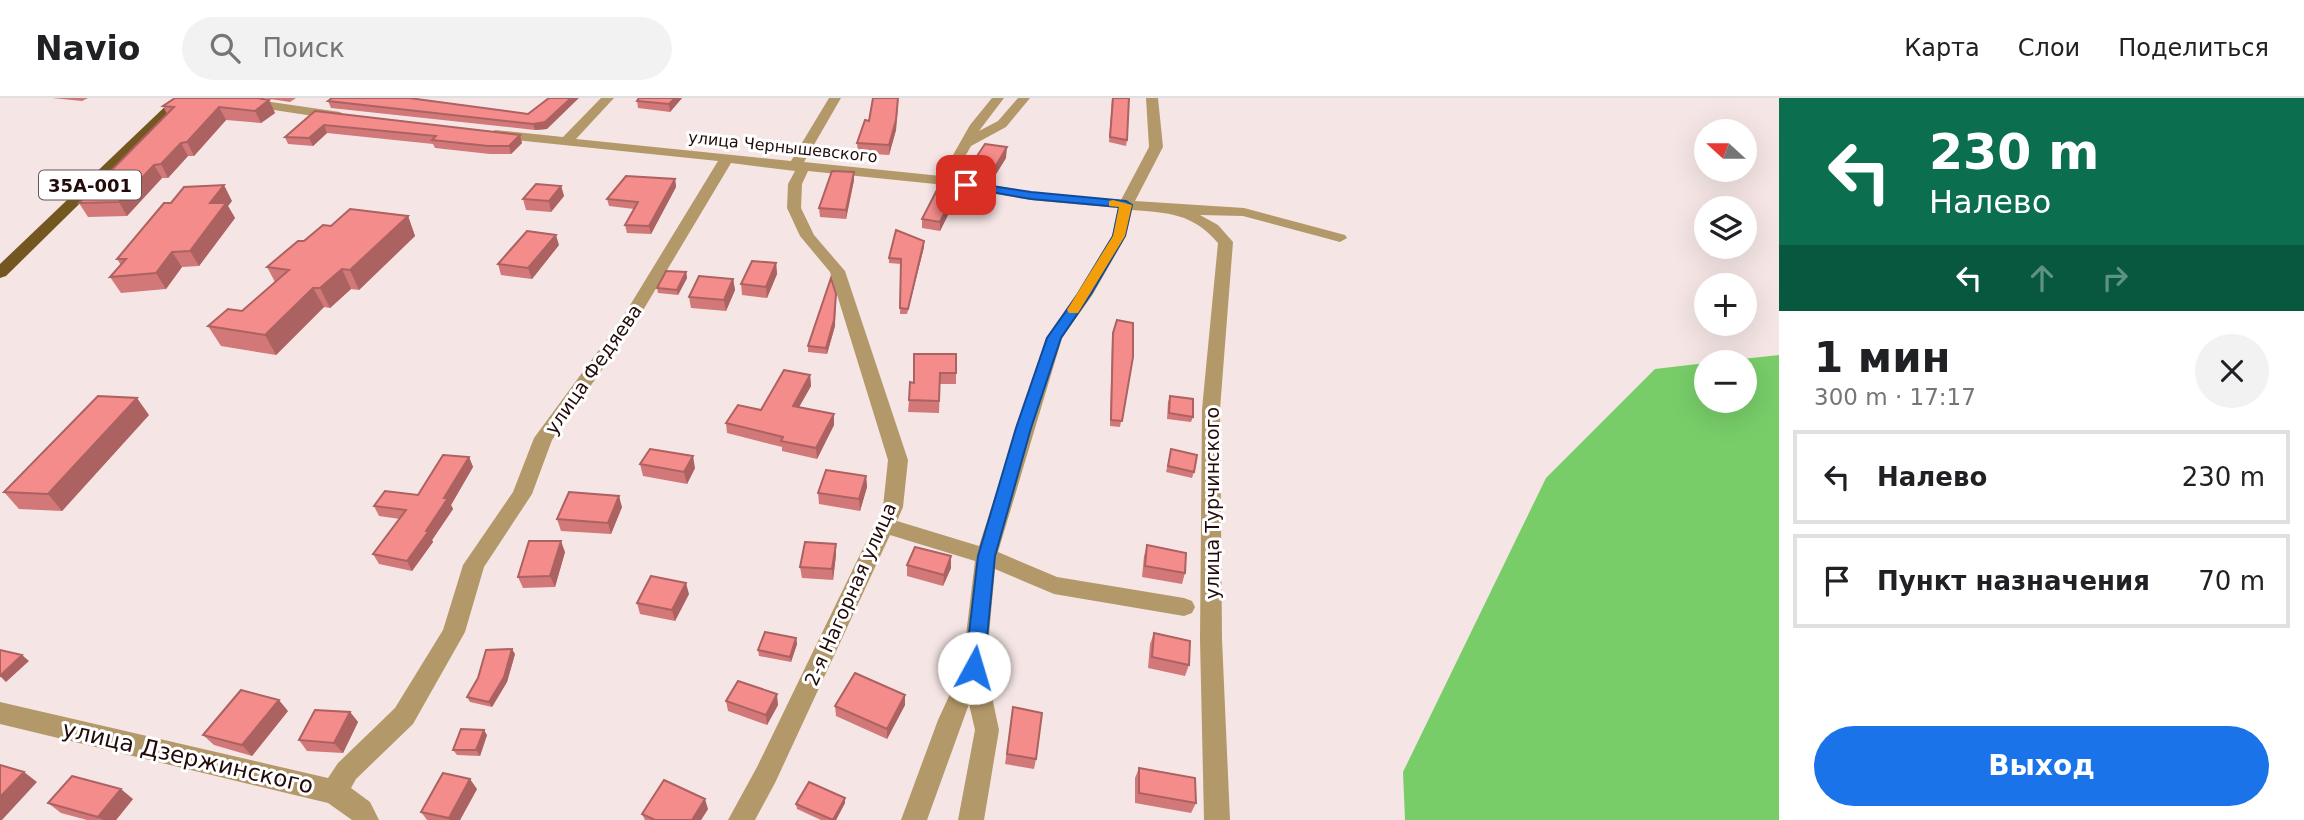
<!DOCTYPE html>
<html lang="ru">
<meta charset="utf-8">
<style>
:root{--surface:#fff;--page:#f2f2f2;--text:#202124;--muted:#757577;--line:#e0e0e0;--accent:#1a73e8}
body{margin:0;font-family:"DejaVu Sans",sans-serif;background:var(--page);color:var(--text);height:100vh;display:flex;flex-direction:column;font-size:26px;white-space:nowrap}
*{box-sizing:border-box;margin:0}
p{font-size:23px;color:var(--muted)}
.icon{flex:none;width:38px;height:38px;fill:none;stroke:currentColor;stroke-width:2;stroke-linecap:round;stroke-linejoin:round}
.map{position:relative;flex:1;overflow:hidden}
.side{display:flex;flex-direction:column;background:var(--surface);width:525px}
.side>*{flex:none}
.top-card{background:#0b6e4f;color:#fff;overflow:hidden}
.needle{width:46px;rotate:291deg}
.buttons{position:absolute;left:1694px;top:21px;display:grid;gap:14px}
.buttons a{display:grid;place-items:center;width:63px;height:63px;border-radius:50%;background:var(--surface);box-shadow:0 7px 28px #0002;font-size:35px}
.pin{position:absolute;display:grid;place-items:center;width:60px;height:60px;color:#fff;margin:-30px;border-radius:14px;box-shadow:0 4px 10px #0006}
.me{position:absolute;width:77px;margin:-38px;rotate:6deg;stroke-linejoin:round;filter:drop-shadow(0 0 5px #0008)}
.turn{display:flex;align-items:center;gap:24px;height:147px;padding:0 35px;font-size:32px}
.turn .icon{width:91px;height:91px;stroke-width:2.5}
.turn b{display:block;font-size:49px;line-height:60px}
.lanes{display:flex;align-items:center;height:66px;padding:0 35px;background:#0003;justify-content:center;gap:35px;direction:ltr}
.lanes .off{opacity:.35}
.round{display:grid;place-items:center;flex:none;width:74px;height:74px;border-radius:37px;background:var(--page)}
.headline{display:flex;align-items:center;justify-content:space-between;height:119px;padding:0 35px}
h1{font-size:42px;font-weight:800;line-height:52px}
.action{display:flex;gap:14px;margin-top:auto;padding:14px 35px}
.action a{flex:1;height:80px;border-radius:42px;background:var(--accent);color:#fff;font-size:28px;font-weight:800;line-height:80px;text-align:center}
ul{padding:0;list-style:none}
li{display:flex;align-items:center;gap:21px;height:94px;margin:0 14px 10px;padding:0 21px;border:4px solid var(--line);border-radius:0px}
li div{flex:1}
li b{display:block;font-size:26px}
li em{font-style:normal}
header{display:flex;align-items:center;gap:42px;box-sizing:border-box;height:98px;padding:0 35px;background:var(--surface);border-bottom:2px solid var(--line)}
header strong{font-size:33px}
nav{display:flex;gap:38px;margin-inline-start:auto;font-size:24px}
.search{width:490px;height:63px;background:var(--page);display:flex;align-items:center;gap:18px;box-sizing:border-box;padding:0 24px;border-radius:38px;color:var(--muted);font-size:26px}
main{display:flex;flex:1;min-height:0}
.map>svg:first-child{display:block}
.forest{fill:#78cd69}
.lines{fill:none;stroke-linecap:round;stroke-linejoin:round}
.minor{fill:#b39869;fill-rule:evenodd}
.primary{fill:#745720;fill-rule:evenodd}
.wall{fill:#d27878}
.shaded-wall{fill:#ab6261}
.building{fill:#f48c8b;stroke:#ab6261;stroke-width:2}
.route{fill:#1a73e8;stroke:#114b97;stroke-width:2}
.slow{fill:#f59e0b}
.labels{text-anchor:middle;dominant-baseline:central;stroke-width:6;stroke-linejoin:round;paint-order:stroke}
.far-street-label{font-size:16px;fill:#230b0b;stroke:#fff}
.shield{fill:#fff;stroke:#655454;stroke-width:2}
.shield-label{font-size:18px;font-weight:bold;fill:#230b0b}
.street-label{font-size:19px;fill:#230b0b;stroke:#fff}
.near-street-label{font-size:23px;fill:#230b0b;stroke:#fff}
</style>
<header>
<strong>Navio</strong>
<div class="search"><svg class="icon" aria-label="search" viewBox="0 0 24 24"><circle cx="10" cy="10" r="6"/><path d="M15 15l6 6"/></svg>Поиск</div>
<nav><a>Карта</a><a>Слои</a><a>Поделиться</a></nav>
</header>
<main>
<div class="map">
<svg width="1779" height="722" viewBox="0 0 1779 722">
<rect width="100%" height="100%" fill="#f5e6e5"/>
<path class="forest" d="M1779,257V722H1405L1403,674L1546,380L1655,271L1706,265V303H1745V264H1715Z"/>
<g class="lines">
<path class="minor" d="M214,0H244L340,14L346,18L340,22L220,4Z
M601,0H614L576,41L791,63L829,0H841L804,64L941,78L970,27L992,0H1004L979,33L998,23L1018,0H1030L1006,29L971,48L953,80L1031,94L1121,102L1149,49L1146,0H1158L1163,49L1135,103L1244,110L1345,137L1347,140L1340,144L1243,118L1200,117L1218,127L1233,144L1220,311L1222,541L1230,722H1204L1200,541L1202,311L1218,145C1192,115 1169,115 1132,112L1126,138L1093,196L1062,240L998,454L1057,479L1184,500L1192,503L1195,509L1192,515L1184,518L1054,496L995,471L986,570L999,632L984,722H958L975,632L969,606L927,722H901L938,622L962,570L975,463L890,437L775,685L755,722H728L757,669L883,409L888,362L830,174L800,138L787,110L788,86L795,73L731,65L636,224L552,342L532,396L484,469L465,534L413,626L356,681L351,690L370,704L379,722H352L328,705L0,626V604L328,680L338,665L395,610L443,532L463,467L513,394L534,340L621,222L718,63L495,40L489,36L495,32L563,39ZM808,73L945,87L1031,102L1118,110L1112,138L1077,195L1046,240L979,448L897,423L903,409L908,362L845,173L814,137L801,110L802,86Z"/>
<path class="primary" d="M174,0H187L6,178L0,180V166Z"/>
</g>
<path class="wall" d="M52,0H88L82,3Z
M263,0H296L290,4Z
M682,0L670,14L638,10L637,3Z
M1112,0L1127,42L1126,48L1109,44Z
M269,2L275,15L261,25L226,22L194,58H188L168,80H162L127,118L88,119L79,105L167,16L163,8Z
M328,3L528,16L547,31L535,32L331,10Z
M898,8L896,32L889,57L858,55L857,45L869,23Z
M315,13L522,45L511,56H490L435,50L433,46L327,35L313,48L288,46L285,39Z
M1006,60L991,84L968,80L969,70Z
M854,74V82L846,121L820,119L819,110Z
M675,81L676,89L651,136L627,135L625,127L634,111L609,108L607,101Z
M561,88L564,98L551,114L526,112L523,101Z
M961,97L960,106L948,117L940,133L922,130V121Z
M232,103L228,108L235,120L199,168L182,169L166,191L121,195L110,179L121,167L117,161Z
M408,118L415,138L359,192L351,191L330,210L324,209L276,257L221,248L208,228L242,213L275,184L267,169L331,128Z
M559,147L532,181L501,177L498,166Z
M924,149L907,216H900L901,166L889,165V160Z
M776,165L777,176L767,200L742,197L741,186Z
M686,174L687,180L678,197L658,195L657,190Z
M733,181L735,192L726,213L691,210L689,199Z
M835,228L827,256L808,254V248Z
M1113,235L1133,259L1120,329L1110,328L1112,241Z
M914,256L956,275V286H940L939,315L908,314L909,302L914,285Z
M810,277L811,288L799,309L834,316V327L817,361L782,353V349L727,335L726,325L761,312Z
M1170,298L1193,319L1191,324L1167,321L1168,304Z
M149,317L62,413L19,411L4,394Z
M1171,351L1194,374L1192,380L1166,374Z
M469,359L473,369L451,407L453,411L432,442L433,444L412,473L379,466L373,456L400,421L379,418L374,408L418,397Z
M640,366L695,370L687,386L643,378Z
M866,378L867,389L860,413L819,406L818,395Z
M622,409L611,436L561,433L557,421Z
M1147,447L1185,475L1182,486L1142,479L1144,458Z
M565,454L555,489L523,490L518,479Z
M836,457L833,482L802,480L800,469Z
M951,458V470L943,488L907,478V467Z
M689,496L675,523L640,516L637,505Z
M1154,535L1189,567L1185,578L1148,570L1150,546Z
M796,540L797,546L791,564L759,558L758,552Z
M515,556L507,584L492,609L470,604L467,599Z
M726,603L778,607L767,627L728,613Z
M905,607L887,641L836,618L835,608Z
M1013,609L1036,661L1034,671L1005,666Z
M288,613L252,658L214,647L203,637Z
M350,614L358,624L343,655L307,653L299,642Z
M487,637L480,658L457,657L453,652Z
M1139,670L1196,705L1191,715L1135,705V680Z
M477,691L460,722H427L421,714Z
M845,700V705L836,722H821L797,711L796,706Z
M133,701L116,722H87L61,715L48,705Z
M708,711L701,722H645L642,716Z"/>
<path class="shaded-wall" d="M571,0H579L547,31L535,32L533,26Z
M675,0H682L670,14L669,6Z
M898,0L896,32L889,57V47Z
M269,2L275,15L261,25L255,13Z
M219,9L226,22L194,58L187,44Z
M324,27L327,35L313,48L309,40Z
M520,37L522,45L511,56L509,48Z
M181,45L188,58L168,80L161,66Z
M1007,49L1006,60L991,84L992,74Z
M154,67L162,80L127,118L119,104Z
M854,74V82L846,121V112Z
M675,81L676,89L651,136L649,128Z
M224,87L232,103L228,108L235,120L199,168L190,153L210,105Z
M561,88L564,98L551,114L549,103Z
M961,97L960,106L948,117L940,133V124L948,108Z
M408,118L415,138L359,192L350,172Z
M556,137L559,147L532,181L528,170Z
M924,143V149L907,216L908,211Z
M172,154L182,169L166,191L156,175Z
M776,165L777,176L767,200L766,189Z
M342,171L351,191L330,210L320,190Z
M686,174L687,180L678,197L677,192Z
M733,181L735,192L726,213L724,202Z
M313,190L324,209L276,257L265,237Z
M836,202L835,228L827,256L826,250Z
M810,277L811,288L794,318L793,308Z
M137,300L149,317L62,413L48,396Z
M834,316V327L817,361L816,350Z
M693,358L695,370L687,386L684,374Z
M469,359L473,369L451,407L453,411L432,442L433,444L412,473L407,463L426,433L444,400Z
M866,378L867,389L860,413L859,401Z
M619,398L622,409L611,436L608,425Z
M561,443L565,454L555,489L550,478Z
M836,446V457L833,482L832,471Z
M951,458V470L943,488L944,477Z
M686,485L689,496L675,523L672,512Z
M796,540L797,546L791,564L790,559Z
M512,551L515,556L507,584L492,609L489,604Z
M22,557L29,563L6,584L0,578Z
M777,596L778,607L767,627L766,617Z
M905,597V607L887,641V631Z
M279,602L288,613L252,658L242,647Z
M350,614L358,624L343,655L334,645Z
M484,632L487,637L480,658L476,652Z
M24,674L37,684L2,722H0V699Z
M470,681L477,691L460,722H450L449,720Z
M121,691L133,701L116,722H103L98,719Z
M845,700V705L836,722H833Z
M705,701L708,711L701,722H692Z"/>
<path class="building" d="M175,0H257L269,2L255,13L219,9L187,44L181,45L161,66L154,67L119,104L79,105L174,9L163,8Z
M332,0H409L528,16L549,0H571L545,24L533,26L328,3Z
M639,0H675L669,6L637,3Z
M873,0H898L896,22L889,47L857,45L865,22L869,23Z
M1113,0H1129L1127,42L1110,39Z
M315,13L520,37L509,48H488L432,42L436,38L324,27L309,40L285,39Z
M985,46L1007,49L992,74L969,70Z
M832,73L854,74L846,112L819,110Z
M626,78L675,81L649,128L625,127L638,104L607,101Z
M536,86L561,88L549,103L523,101Z
M224,87L210,105H226L190,153L172,154L156,175L110,179L126,161H117L164,105H171L184,89Z
M938,90L961,97L948,108L940,124L922,121Z
M350,111L408,118L350,172L342,171L320,190H313L265,237L208,228L228,211L242,213L289,172L267,169L298,143H304L323,127L331,128Z
M896,132L924,143L908,211L900,210L901,161L889,160Z
M527,133L556,137L528,170L498,166Z
M752,163L776,165L766,189L741,186Z
M666,173L686,174L677,192L657,190Z
M699,178L733,181L724,202L689,199Z
M831,180L836,196L834,222L826,250L808,248Z
M1117,222L1133,225V259L1122,323L1111,322L1113,235Z
M914,256H956V275H940L939,303L909,302L910,284L914,285Z
M784,272L810,277L793,308L834,316L816,350L781,343L783,339L726,325L738,307L761,312Z
M98,298L137,300L48,396L4,394Z
M1170,298L1193,301V319L1169,315Z
M650,351L693,358L684,374L640,366Z
M1171,351L1197,357L1194,374L1168,368Z
M443,357L469,359L444,400H448L426,433L428,434L407,463L373,456L406,412L374,408L385,393L418,397Z
M826,372L866,378L859,401L818,395Z
M569,394L619,398L608,425L557,421Z
M529,443H561L550,478L518,479Z
M805,444L836,446L832,471L800,469Z
M1147,447L1186,455L1185,475L1145,468Z
M915,449L951,458L944,477L907,467Z
M651,478L686,485L672,512L637,505Z
M765,534L796,540L790,559L758,552Z
M1154,535L1190,543L1189,567L1152,559Z
M512,551L504,579L489,604L467,599L478,580L486,552Z
M0,552L22,557L0,578Z
M855,575L905,597L887,631L835,608Z
M738,583L777,596L766,617L726,603Z
M241,592L279,602L242,647L203,637Z
M1013,609L1042,615L1036,661L1007,656Z
M315,612L350,614L334,645L299,642Z
M461,631L484,632L476,652H453Z
M0,667L24,674L0,699Z
M1139,670L1195,680L1196,705L1139,695Z
M443,675L470,681L449,720L421,714Z
M72,678L121,691L98,719L48,705Z
M664,682L705,701L692,722H655L642,716Z
M809,684L845,700L833,722L796,706Z"/>
<path class="route" d="M966,84L1031,94L1126,103L1132,107L1125,138L1091,196L1061,240L1031,330L995,458L984,570L981,576L974,578L967,576L965,570L978,458L1016,330L1047,240L1078,196L1113,138L1119,109L1031,101L962,89V85Z"/>
<path class="slow" d="M1113,102L1132,107L1125,138L1078,215H1069L1067,212L1113,138L1119,109L1109,108V103Z"/>
<g class="labels">
<g class="far-street-label">
<text transform="translate(783 49) rotate(6)">улица Чернышевского</text>
</g>
<rect class="shield" x="39" y="72.5" width="102" height="29" rx="5"/>
<g class="shield-label">
<text x="90" y="87">35А-001</text>
</g>
<g class="street-label">
<text transform="translate(593 271) rotate(-55)">улица Федяева</text>
<text transform="translate(1212 405) rotate(-90)">улица Турчинского</text>
<text transform="translate(850 496) rotate(-66)">2-я Нагорная улица</text>
</g>
<g class="near-street-label">
<text transform="translate(188 659) rotate(13)">улица Дзержинского</text>
</g>
</g>
</svg>
<div class="buttons">
<a><svg class="needle" viewBox="-14 -14 28 28"><path d="M0-13l5 13h-10z" fill="#e53935"/><path d="M0 13l5-13h-10z" fill="#757577"/></svg></a>
<a><svg class="icon" aria-label="layers" viewBox="0 0 24 24"><path d="M12 4l9 5-9 5-9-5zM3 14l9 5 9-5"/></svg></a>
<a>+</a>
<a>−</a>
</div>
<div class="pin" style="left:966px;top:87px;background:#d93025"><svg class="icon" aria-label="arrive" viewBox="0 0 24 24"><path d="M6 21V4h12l-3 4 3 4H6"/></svg></div>
<svg class="me" style="left:974px;top:570px" viewBox="-20 -20 40 40"><circle r="19" fill="#fff"/><path d="M0-13L10 11 0 6-10 11z" fill="#1a73e8"/></svg>
</div>
<section class="side">
<div class="top-card">
<div class="turn"><svg class="icon" aria-label="left" viewBox="0 0 24 24"><path d="M17 20v-9H6M10 6l-5 5 5 5"/></svg><div><b>230 m</b>Налево</div></div>
<div class="lanes"><svg class="icon" aria-label="left" viewBox="0 0 24 24"><path d="M17 20v-9H6M10 6l-5 5 5 5"/></svg><svg class="icon off" aria-label="ahead" viewBox="0 0 24 24"><path d="M12 20V5M6 11l6-6 6 6"/></svg><svg class="icon off" aria-label="right" viewBox="0 0 24 24"><path d="M7 20v-9h11M14 6l5 5-5 5"/></svg></div>
</div>
<div class="headline"><div><h1>1 мин</h1><p>300 m · 17:17</p></div><a class="round"><svg class="icon" aria-label="close" viewBox="0 0 24 24"><path d="M6 6l12 12M18 6L6 18"/></svg></a></div>
<ul>
<li><svg class="icon" aria-label="left" viewBox="0 0 24 24"><path d="M17 20v-9H6M10 6l-5 5 5 5"/></svg><div><b>Налево</b></div><em>230 m</em></li>
<li><svg class="icon" aria-label="arrive" viewBox="0 0 24 24"><path d="M6 21V4h12l-3 4 3 4H6"/></svg><div><b>Пункт назначения</b></div><em>70 m</em></li>
</ul>
<div class="action"><a>Выход</a></div>
</section>
</main>
